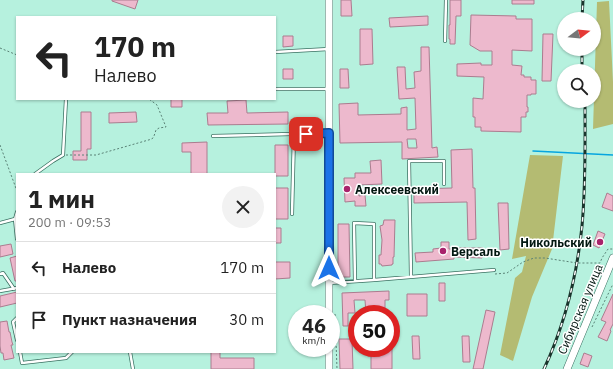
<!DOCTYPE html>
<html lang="ru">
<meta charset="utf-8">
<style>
:root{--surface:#fff;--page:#f2f2f2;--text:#222;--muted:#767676;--line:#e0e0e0}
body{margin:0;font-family:"IBM Plex Sans",sans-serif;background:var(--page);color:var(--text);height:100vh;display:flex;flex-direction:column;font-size:15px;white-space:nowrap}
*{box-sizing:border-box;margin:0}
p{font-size:13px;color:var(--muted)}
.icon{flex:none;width:22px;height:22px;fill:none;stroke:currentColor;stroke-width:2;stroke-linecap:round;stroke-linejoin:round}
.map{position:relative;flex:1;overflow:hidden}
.panel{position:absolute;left:16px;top:173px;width:260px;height:180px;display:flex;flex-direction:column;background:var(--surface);border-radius:0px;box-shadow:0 1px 3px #0004}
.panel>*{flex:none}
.guide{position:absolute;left:16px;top:16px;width:260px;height:84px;border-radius:0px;box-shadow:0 1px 3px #0004;background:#fff;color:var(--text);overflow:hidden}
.needle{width:26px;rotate:74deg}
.tools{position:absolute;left:557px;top:12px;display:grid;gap:8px}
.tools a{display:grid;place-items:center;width:44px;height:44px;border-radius:50%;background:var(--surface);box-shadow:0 1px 3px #0004;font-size:20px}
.speed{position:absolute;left:288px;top:305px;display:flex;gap:8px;font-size:20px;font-weight:700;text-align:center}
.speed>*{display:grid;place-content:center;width:52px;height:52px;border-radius:50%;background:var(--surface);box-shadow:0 1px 3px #0004;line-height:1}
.speed small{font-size:10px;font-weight:400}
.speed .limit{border:6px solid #d22;background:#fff;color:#111}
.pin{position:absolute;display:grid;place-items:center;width:34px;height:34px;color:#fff;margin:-17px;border-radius:8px;box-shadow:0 2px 6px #0006}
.me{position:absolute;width:44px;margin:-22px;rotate:0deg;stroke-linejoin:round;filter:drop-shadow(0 0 3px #0008)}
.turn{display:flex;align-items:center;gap:14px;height:84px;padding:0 12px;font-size:18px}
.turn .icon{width:52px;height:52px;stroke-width:2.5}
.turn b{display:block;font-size:28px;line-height:34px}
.round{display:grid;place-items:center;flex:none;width:42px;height:42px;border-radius:21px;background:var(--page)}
.headline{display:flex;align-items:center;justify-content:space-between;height:68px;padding:0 12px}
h1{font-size:24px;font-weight:700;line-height:30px}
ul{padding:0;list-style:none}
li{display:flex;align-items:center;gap:12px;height:52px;padding:0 12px;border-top:1px solid var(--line)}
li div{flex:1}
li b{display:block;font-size:15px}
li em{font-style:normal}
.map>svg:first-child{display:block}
.green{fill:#b4bb72}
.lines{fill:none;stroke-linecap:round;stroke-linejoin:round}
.stream{stroke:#06a5df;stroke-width:1.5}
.building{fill:#edb9cd;stroke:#ab7c8f;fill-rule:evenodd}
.lane-casing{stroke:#397061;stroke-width:4}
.secondary-casing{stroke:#397061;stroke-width:8}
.path{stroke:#5a8276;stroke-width:1;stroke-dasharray:2 2;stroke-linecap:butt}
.lane{stroke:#fff;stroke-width:2.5}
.secondary{stroke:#fff;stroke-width:7}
.rail-casing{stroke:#1a342c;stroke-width:3}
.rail{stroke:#fff;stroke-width:1.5;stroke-dasharray:4.5;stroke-linecap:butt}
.route-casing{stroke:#114b97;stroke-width:10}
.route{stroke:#1a73e8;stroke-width:7}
.poi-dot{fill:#a8226b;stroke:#fff;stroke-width:1.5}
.labels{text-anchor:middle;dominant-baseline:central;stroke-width:3;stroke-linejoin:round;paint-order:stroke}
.poi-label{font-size:12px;font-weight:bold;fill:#021711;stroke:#fff;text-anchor:start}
.street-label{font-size:12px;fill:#021711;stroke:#fff}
</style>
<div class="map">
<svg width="613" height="369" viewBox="0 0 613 369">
<rect width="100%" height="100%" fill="#b6f1de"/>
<path class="green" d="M609,1L613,82V124L593,129L597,2Z
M530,155L563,156L552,249L532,297L513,361L500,355L515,278L522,272L526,256L512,259Z"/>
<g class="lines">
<path class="stream" d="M533,151L613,155"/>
</g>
<path class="building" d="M112,0H138L135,9L112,1Z
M341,0H351L352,16H341Z
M450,0H461V16H456L455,44H450V39H449V25H450Z
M512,0H534V4H512Z
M471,15L516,16V19H532V51L512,50V65L522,66L521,75H524V77H531V80H536V94H531V95H527V107H528V112H526V117H521V132L481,131V127H475V117H473V98L483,99L484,77L457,76V64L481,63V65H492V51H480L470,45Z
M428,16V25L390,27L389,18Z
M360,29H372L373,64L360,65Z
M543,34H553L551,81H542Z
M283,36H293V46L283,47Z
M421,47H429L432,148L437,147L438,157L402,159V142L340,143L339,104L358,103V115L401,114V108L407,107V130L416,129L415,98L399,99L397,67H405L406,89L415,88L414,72L421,71ZM407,139H416L417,148H408Z
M283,69H293V79H283Z
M340,69H348L349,88H340Z
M171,99H182V107H171Z
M246,100L247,113L288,112V124L208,125L207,113H228L227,101Z
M81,112H91V149H87V160H73V151H81Z
M136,112L137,122L109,123V113Z
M207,142V174H191V152H182V143Z
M275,145H288V176H275Z
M472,149L473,188H475L476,239L468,240L467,202L414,203V189L452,188L451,150Z
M381,160L382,184L358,185L359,196L365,195L366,206H355V201L345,202L344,178H355V173H371L370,161Z
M275,188H288V219H275Z
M607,193L613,196V211L602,207Z
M498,203H508L509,249L500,250Z
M384,220H395L394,257H393V264H392V265L382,266L381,264H379V255H381L382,240L380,226L383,225Z
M338,224H349L350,277H338Z
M275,228H281V243H275Z
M598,231L605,234L599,248L593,245Z
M441,242H449V249H459V248H483L482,258L454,257V259L416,262L415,253L433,252V249L441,248Z
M11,244L13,254L0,257V246Z
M17,256V281H15L10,258Z
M275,262H290V278L275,279Z
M439,283H445V301H439Z
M389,291V300H385V314H366L365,300H354L355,313H348V326H343L342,293Z
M17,292V303L0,307V296Z
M407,294H427V316H407Z
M613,294V324L610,330L611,331L607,341L598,337L606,322L601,320Z
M486,310L495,312L483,369H473Z
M7,321L9,332H10L12,342L13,345H11L14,358L4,360L3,353H1L0,346V322Z
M412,336H419L420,359H413Z
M462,336H469L470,362H463Z
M339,339H352L353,369H340Z
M371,348H392V369H371Z
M211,352H220V358H254V369H211Z
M584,353L592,356L588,367L580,364Z"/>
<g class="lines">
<defs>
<path id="lane" d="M445,41L446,0
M275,52L329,49
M275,89H329
M213,136L329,133
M35,174L53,161L63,155L66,99
M292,214L294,134
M15,219L17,212
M0,223L15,219L17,239
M0,274L3,273L14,289
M411,276L409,161H444V184
M355,281L354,223L374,224V280
M329,283L374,280L494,270
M0,291L17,288
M17,318L13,322L17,340
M20,352L22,363L66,358L72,352
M130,352L133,369"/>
<path id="secondary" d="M329,314V0
M329,348V369
M567,369L613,258"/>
</defs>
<use href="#lane" class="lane-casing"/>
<use href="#secondary" class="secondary-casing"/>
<path class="path" d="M0,48L17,55
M0,145L17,191V198
M66,155H96L152,139L154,136L156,130L159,128L166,127L157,105L149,99
M495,274L507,273L523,262L534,258H545L577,263H600L602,258L608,249H613
M335,314L337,369
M592,327L613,284"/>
<use href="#lane" class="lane"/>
<use href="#secondary" class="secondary"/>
<defs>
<path id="rail" d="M582,19L583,0
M582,71V49
M544,369C565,324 577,275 582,226C586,184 585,143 585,101"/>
</defs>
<use href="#rail" class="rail-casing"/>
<use href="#rail" class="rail"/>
</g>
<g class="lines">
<defs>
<path id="route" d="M306,134L329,133V268"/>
</defs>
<use href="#route" class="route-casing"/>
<use href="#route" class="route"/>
</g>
<g class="poi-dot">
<circle cx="347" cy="189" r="4"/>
<circle cx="600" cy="242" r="4"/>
<circle cx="443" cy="251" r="4"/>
</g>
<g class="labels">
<g class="poi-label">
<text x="355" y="189">Алексеевский</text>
<text x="592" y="242" text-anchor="end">Никольский</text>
<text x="451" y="251">Версаль</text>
</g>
<g class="street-label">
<text transform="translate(580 309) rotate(-67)">Сибирская улица</text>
</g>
</g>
</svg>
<div class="tools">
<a><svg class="needle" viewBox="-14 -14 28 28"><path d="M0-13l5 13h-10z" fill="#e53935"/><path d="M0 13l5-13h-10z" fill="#767676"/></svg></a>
<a><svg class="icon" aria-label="search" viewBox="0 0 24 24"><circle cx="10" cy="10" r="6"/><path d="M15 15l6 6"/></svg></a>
</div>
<div class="speed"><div>46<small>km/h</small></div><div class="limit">50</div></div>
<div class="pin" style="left:306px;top:134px;background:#d93025"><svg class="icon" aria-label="arrive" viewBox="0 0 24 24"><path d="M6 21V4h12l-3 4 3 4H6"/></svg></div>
<svg class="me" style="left:329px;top:268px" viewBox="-20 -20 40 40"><path d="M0-17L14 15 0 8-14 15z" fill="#1a73e8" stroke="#fff" stroke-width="4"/></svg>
<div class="guide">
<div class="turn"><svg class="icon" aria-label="left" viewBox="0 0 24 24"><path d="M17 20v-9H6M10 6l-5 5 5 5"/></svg><div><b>170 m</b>Налево</div></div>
</div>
<section class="panel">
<div class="headline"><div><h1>1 мин</h1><p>200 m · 09:53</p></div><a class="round"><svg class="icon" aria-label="close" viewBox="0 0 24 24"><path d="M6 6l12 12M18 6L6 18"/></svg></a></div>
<ul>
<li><svg class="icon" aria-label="left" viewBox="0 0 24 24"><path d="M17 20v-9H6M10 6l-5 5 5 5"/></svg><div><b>Налево</b></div><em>170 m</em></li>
<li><svg class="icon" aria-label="arrive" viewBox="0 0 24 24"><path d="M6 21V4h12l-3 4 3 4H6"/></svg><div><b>Пункт назначения</b></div><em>30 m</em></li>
</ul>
</section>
</div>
